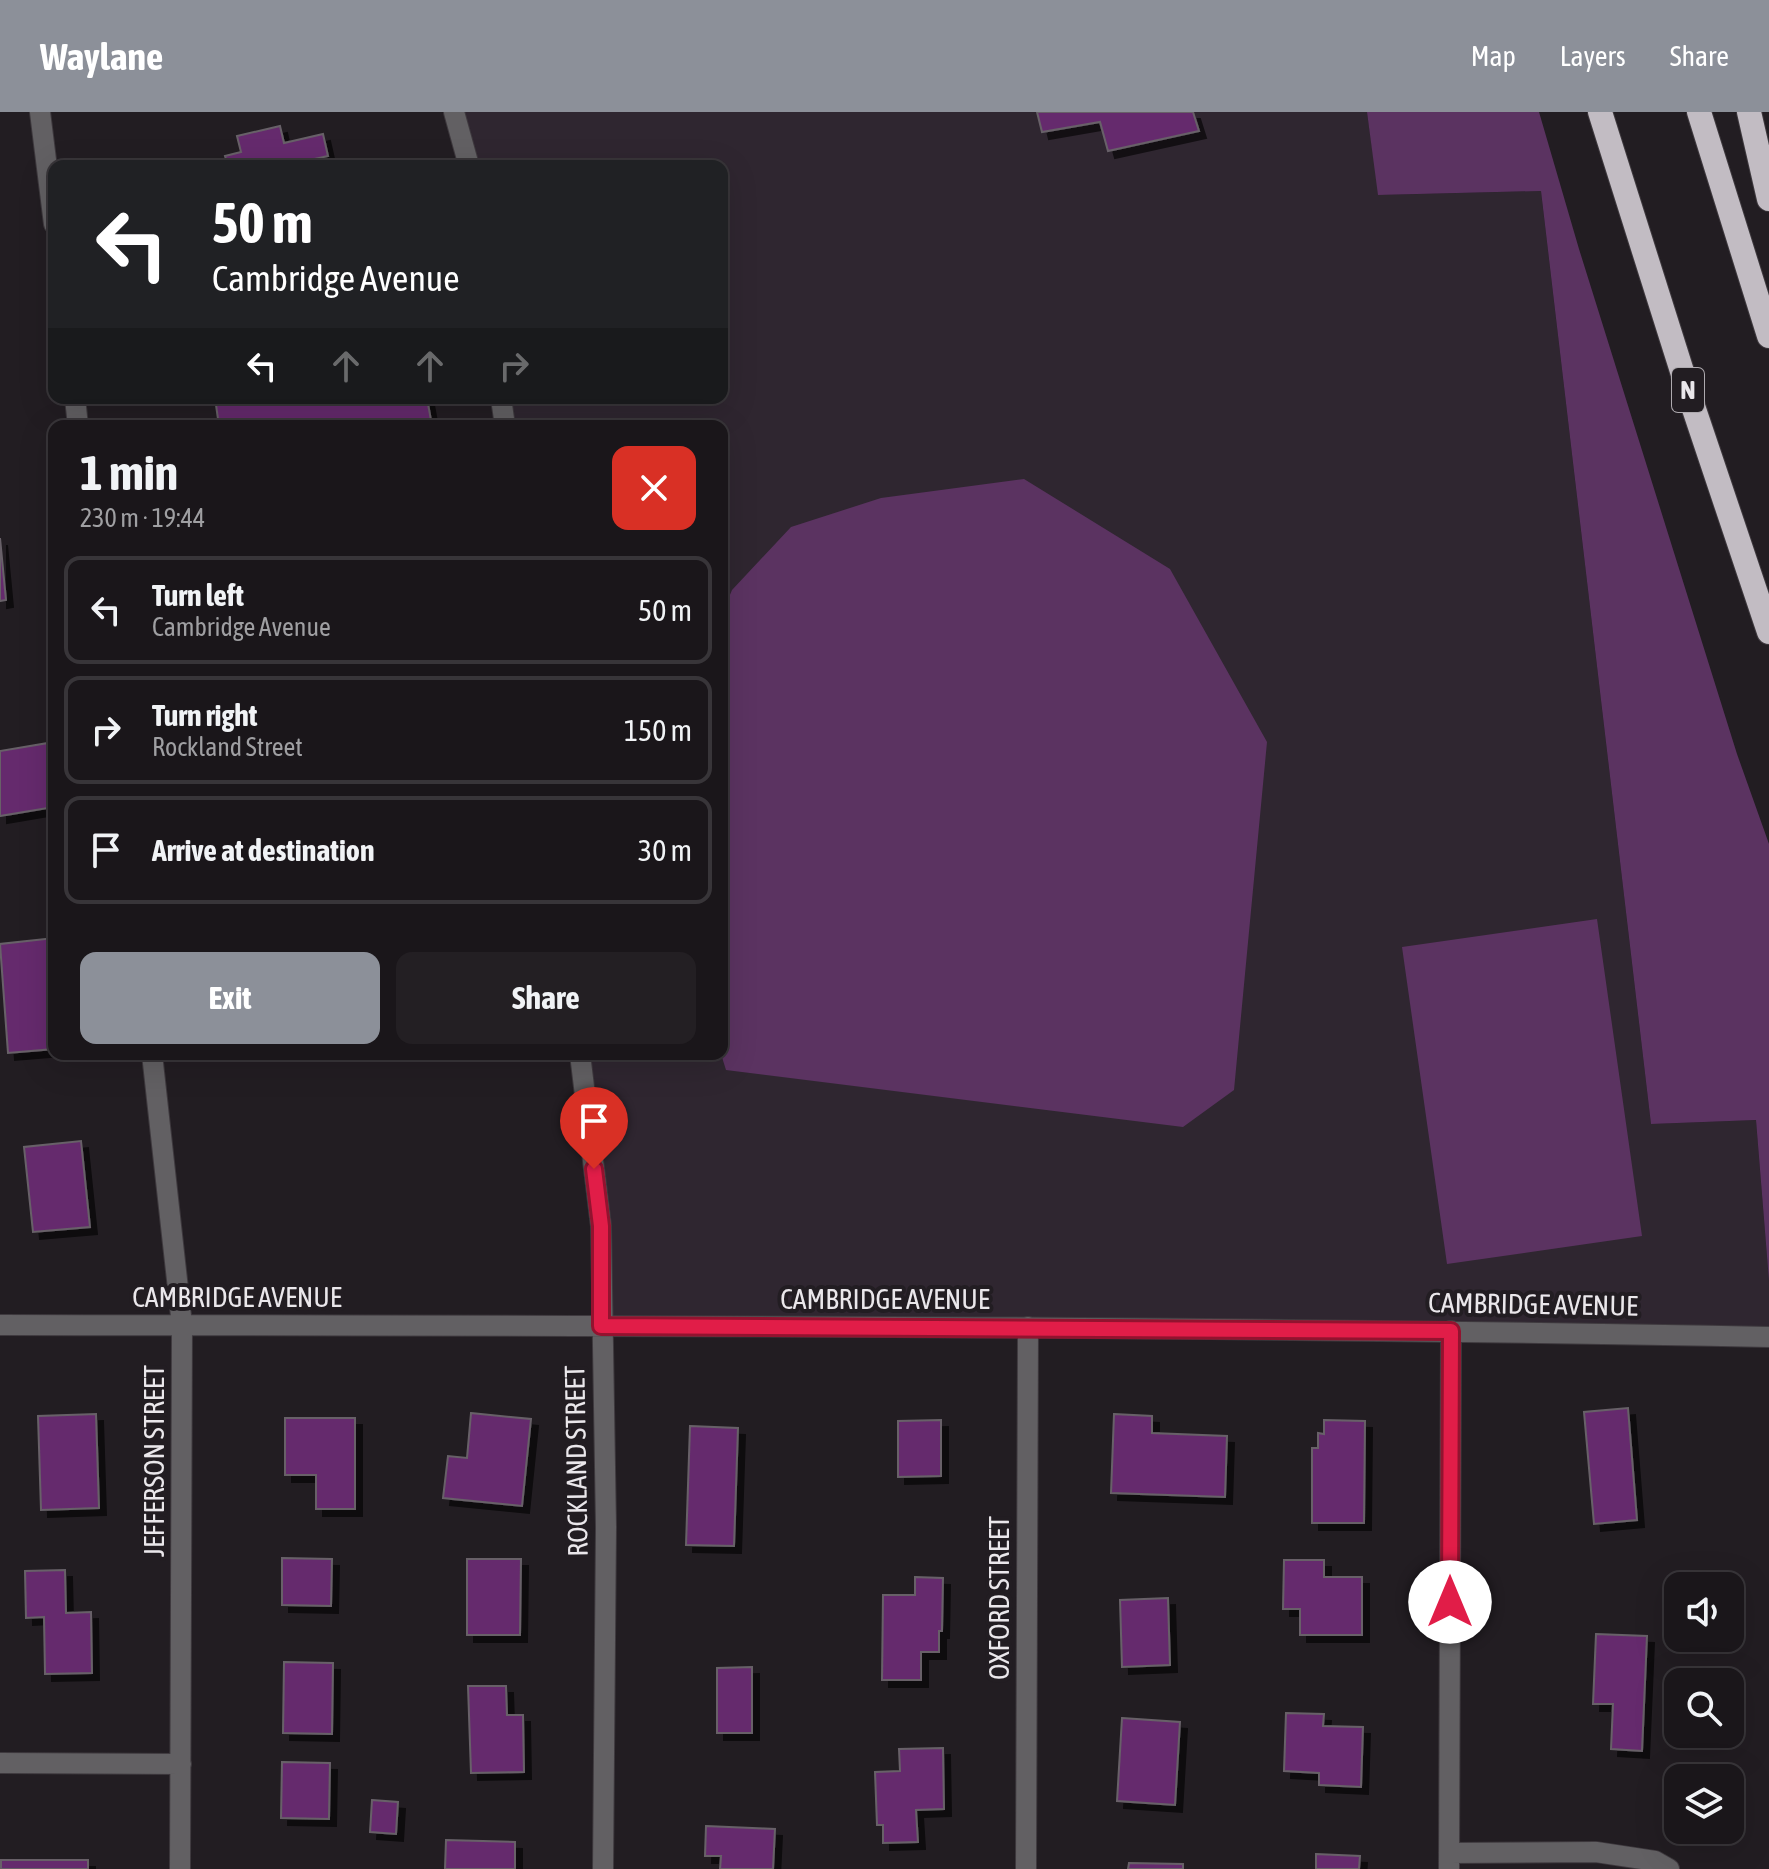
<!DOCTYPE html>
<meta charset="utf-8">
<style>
:root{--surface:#1a161a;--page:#231f23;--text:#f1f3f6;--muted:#9f9fa2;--line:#383539;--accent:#8c9099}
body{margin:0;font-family:"Asap Condensed",sans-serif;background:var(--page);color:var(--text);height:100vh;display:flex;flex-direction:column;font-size:30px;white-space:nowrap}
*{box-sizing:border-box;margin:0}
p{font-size:26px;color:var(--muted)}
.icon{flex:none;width:44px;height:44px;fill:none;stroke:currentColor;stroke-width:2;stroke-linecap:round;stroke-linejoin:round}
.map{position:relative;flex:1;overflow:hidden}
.details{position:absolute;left:48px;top:308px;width:680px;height:640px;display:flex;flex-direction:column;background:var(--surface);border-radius:16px;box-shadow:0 8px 32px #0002,0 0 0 2px var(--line)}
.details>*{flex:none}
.banner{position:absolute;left:48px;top:48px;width:680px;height:244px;border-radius:16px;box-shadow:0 8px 32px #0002,0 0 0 2px var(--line);background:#202124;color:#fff;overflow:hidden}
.controls{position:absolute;left:1664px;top:1460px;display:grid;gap:16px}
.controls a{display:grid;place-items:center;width:80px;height:80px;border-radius:16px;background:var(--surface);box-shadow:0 8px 32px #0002,0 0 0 2px var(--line);font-size:40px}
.pin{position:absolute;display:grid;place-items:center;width:68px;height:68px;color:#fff;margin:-82px -34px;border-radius:50% 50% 50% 0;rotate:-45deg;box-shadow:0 0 8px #0007}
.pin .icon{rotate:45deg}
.me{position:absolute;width:88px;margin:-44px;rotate:0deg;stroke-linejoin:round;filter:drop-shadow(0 0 6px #0008)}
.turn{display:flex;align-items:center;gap:28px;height:168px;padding:0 32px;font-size:36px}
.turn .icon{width:104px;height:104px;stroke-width:2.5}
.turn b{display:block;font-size:56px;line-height:68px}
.lanes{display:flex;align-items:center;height:76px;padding:0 32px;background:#0003;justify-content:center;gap:40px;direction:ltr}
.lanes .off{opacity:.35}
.round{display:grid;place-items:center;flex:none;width:84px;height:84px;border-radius:16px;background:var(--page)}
.summary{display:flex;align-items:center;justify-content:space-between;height:136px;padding:0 32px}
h1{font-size:48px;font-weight:700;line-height:60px}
.button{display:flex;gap:16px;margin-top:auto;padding:16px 32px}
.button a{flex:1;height:92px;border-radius:16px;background:var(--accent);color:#fff;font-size:32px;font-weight:700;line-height:92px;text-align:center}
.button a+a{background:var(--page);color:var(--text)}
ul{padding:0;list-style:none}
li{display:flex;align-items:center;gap:24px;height:108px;margin:0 16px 12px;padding:0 16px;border:4px solid var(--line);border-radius:16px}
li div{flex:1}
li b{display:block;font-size:30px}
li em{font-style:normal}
header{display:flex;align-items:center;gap:48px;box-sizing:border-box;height:112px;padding:0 40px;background:var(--accent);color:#fff}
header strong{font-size:38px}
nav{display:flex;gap:44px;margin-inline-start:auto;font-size:28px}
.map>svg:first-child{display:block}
.built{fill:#2f2630}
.green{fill:#5b3361}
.building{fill:#652c6d;stroke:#676168;stroke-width:2;filter:url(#shadow)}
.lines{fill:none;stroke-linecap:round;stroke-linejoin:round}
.minor-casing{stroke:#3e393e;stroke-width:22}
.highway-casing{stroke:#3e393e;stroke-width:26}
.minor{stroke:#626063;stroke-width:20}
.highway{stroke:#c2bcc3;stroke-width:24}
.route-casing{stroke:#92132f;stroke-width:20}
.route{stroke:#e11d48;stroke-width:14}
.labels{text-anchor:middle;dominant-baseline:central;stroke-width:8;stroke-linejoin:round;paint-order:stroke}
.shield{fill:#221d22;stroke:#aeaaaf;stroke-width:2}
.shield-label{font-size:26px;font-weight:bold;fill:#eae7eb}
.street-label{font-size:28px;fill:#eae7eb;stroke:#221d22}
</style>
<header>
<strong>Waylane</strong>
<nav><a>Map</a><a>Layers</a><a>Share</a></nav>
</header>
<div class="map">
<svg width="1769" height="1757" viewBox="0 0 1769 1757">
<defs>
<filter id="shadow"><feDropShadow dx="7" dy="7" stdDeviation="0" flood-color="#0009"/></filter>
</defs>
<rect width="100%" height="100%" fill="#221d22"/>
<path class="built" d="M454,0H1367L1379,83L1541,79L1651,1012L1756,1008L1769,1169V1225L601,1214L580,942H722V314H505L501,286H722V54H469Z"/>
<path class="green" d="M1367,0H1539L1579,137L1737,642L1769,732V1169L1756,1008L1651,1012L1541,79L1378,83Z
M1024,367L1170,457L1267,630L1234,978L1183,1015L726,958L721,942L722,502L732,478L791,415L881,386Z
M1597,807L1642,1124L1447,1152L1402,835Z"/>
<path class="building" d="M1037,0H1193L1199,19L1108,39L1100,10L1042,20Z
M280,14L284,31L323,22L328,44L310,48L311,54H228L225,44L241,40L237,24Z
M215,286H427L432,314H219Z
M0,426L6,488L0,489Z
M48,631L54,673V695L0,704V639Z
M54,826V937L8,941L0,832Z
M81,1029L90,1115L33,1120L24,1035Z
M1628,1296L1637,1408L1594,1412L1584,1300Z
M471,1301L531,1307L522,1394L443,1386L448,1344L467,1346Z
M96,1302L99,1396L41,1398L38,1304Z
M1114,1302L1152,1304V1321L1227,1324L1225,1385L1111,1381Z
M285,1306H355V1397H316V1363H285Z
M941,1308V1364L898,1365V1309Z
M1324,1308L1365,1309L1364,1411H1312V1336H1318V1321L1324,1322Z
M690,1314L738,1316L734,1434L686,1433Z
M282,1446L332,1447L331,1494L282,1493Z
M467,1447H521L520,1523H467Z
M1284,1448H1324V1465H1362V1523H1300V1497H1283Z
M65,1458L66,1501L91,1500L92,1561L45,1562L44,1505L26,1506L25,1459Z
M915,1465L943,1466L942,1519H939V1540H921V1568H882L883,1483H915Z
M1168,1486L1170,1553L1122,1555L1120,1488Z
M1596,1522L1647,1524L1642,1639L1611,1637L1613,1592H1593Z
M284,1550L333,1551L332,1622L283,1621Z
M752,1555V1621H717V1556Z
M468,1574H506L507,1603H523L524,1660L471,1661Z
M1286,1601L1324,1602L1323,1614L1363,1615L1361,1675L1319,1673V1661L1284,1659Z
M1122,1606L1180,1610L1175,1693L1117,1689Z
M943,1636L944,1697L916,1698L918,1730L883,1731V1713H877L875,1660L900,1659L899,1637Z
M282,1650L330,1651L329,1707L281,1706Z
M372,1688L398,1690L396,1722L370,1720Z
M706,1714L775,1717L773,1757H720L721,1744H705Z
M446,1728L515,1730V1757H445Z
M1316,1742L1360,1744L1359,1757H1316Z
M1,1748H88V1757H1Z
M1129,1751L1183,1752V1757H1128Z"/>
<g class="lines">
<defs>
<path id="minor" d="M40,0L54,112
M454,0L469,54
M75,286L78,314
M501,286L505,314
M152,942L182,1213L180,1757
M580,942L601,1114L606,1415L603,1757
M0,1213C590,1214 1179,1213 1769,1225
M0,1651L181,1652
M1449,1741L1596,1740L1655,1749L1669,1757
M1026,1757L1028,1215
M1449,1757L1451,1219"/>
<path id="highway" d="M1600,0L1692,291L1769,520
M1699,0L1769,224
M1749,0L1769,87"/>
</defs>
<use href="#minor" class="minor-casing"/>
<use href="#highway" class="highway-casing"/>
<use href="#minor" class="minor"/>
<use href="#highway" class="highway"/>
</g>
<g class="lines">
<defs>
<path id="route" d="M594,1057L601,1114V1214L1451,1219L1450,1490"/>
</defs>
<use href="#route" class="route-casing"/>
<use href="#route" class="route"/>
</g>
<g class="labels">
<rect class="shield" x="1672" y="256" width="32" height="44" rx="6"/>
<g class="shield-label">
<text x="1688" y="278">N</text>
</g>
<g class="street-label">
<text x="237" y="1185">CAMBRIDGE AVENUE</text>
<text x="885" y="1187">CAMBRIDGE AVENUE</text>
<text transform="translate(1533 1192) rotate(1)">CAMBRIDGE AVENUE</text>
<text transform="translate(154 1349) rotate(-90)">JEFFERSON STREET</text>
<text transform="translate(576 1349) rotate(-91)">ROCKLAND STREET</text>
<text transform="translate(999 1486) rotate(-90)">OXFORD STREET</text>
</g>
</g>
</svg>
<div class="controls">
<a><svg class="icon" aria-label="sound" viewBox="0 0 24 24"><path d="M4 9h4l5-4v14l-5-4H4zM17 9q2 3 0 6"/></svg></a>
<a><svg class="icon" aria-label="search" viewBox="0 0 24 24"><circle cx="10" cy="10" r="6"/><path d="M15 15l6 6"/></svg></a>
<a><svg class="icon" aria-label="layers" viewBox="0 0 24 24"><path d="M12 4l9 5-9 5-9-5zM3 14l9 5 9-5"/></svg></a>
</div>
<div class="pin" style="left:594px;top:1057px;background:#d93025"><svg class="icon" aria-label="arrive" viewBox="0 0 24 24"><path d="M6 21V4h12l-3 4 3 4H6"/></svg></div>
<svg class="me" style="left:1450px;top:1490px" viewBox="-20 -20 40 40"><circle r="19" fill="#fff"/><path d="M0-13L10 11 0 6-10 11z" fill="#e11d48"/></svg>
<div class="banner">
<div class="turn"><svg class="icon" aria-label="left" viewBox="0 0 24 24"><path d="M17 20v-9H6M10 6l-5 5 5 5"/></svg><div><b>50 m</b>Cambridge Avenue</div></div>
<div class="lanes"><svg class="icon" aria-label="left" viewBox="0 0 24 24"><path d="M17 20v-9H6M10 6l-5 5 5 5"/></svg><svg class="icon off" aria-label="ahead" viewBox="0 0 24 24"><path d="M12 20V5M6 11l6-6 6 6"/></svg><svg class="icon off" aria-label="ahead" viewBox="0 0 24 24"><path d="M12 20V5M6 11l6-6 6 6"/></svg><svg class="icon off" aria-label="right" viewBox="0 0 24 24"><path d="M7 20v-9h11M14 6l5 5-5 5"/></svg></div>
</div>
<section class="details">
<div class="summary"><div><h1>1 min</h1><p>230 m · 19:44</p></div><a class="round" style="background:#d93025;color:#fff"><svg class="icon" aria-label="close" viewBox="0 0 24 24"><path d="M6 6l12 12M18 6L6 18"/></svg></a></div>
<ul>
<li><svg class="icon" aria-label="left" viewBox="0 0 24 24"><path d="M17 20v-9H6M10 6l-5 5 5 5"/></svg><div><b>Turn left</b><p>Cambridge Avenue</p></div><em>50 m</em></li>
<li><svg class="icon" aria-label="right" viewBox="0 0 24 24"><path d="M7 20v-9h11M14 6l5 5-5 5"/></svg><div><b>Turn right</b><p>Rockland Street</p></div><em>150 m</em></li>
<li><svg class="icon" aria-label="arrive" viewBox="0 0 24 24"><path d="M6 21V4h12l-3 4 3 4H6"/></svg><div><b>Arrive at destination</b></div><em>30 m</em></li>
</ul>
<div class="button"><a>Exit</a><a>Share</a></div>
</section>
</div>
